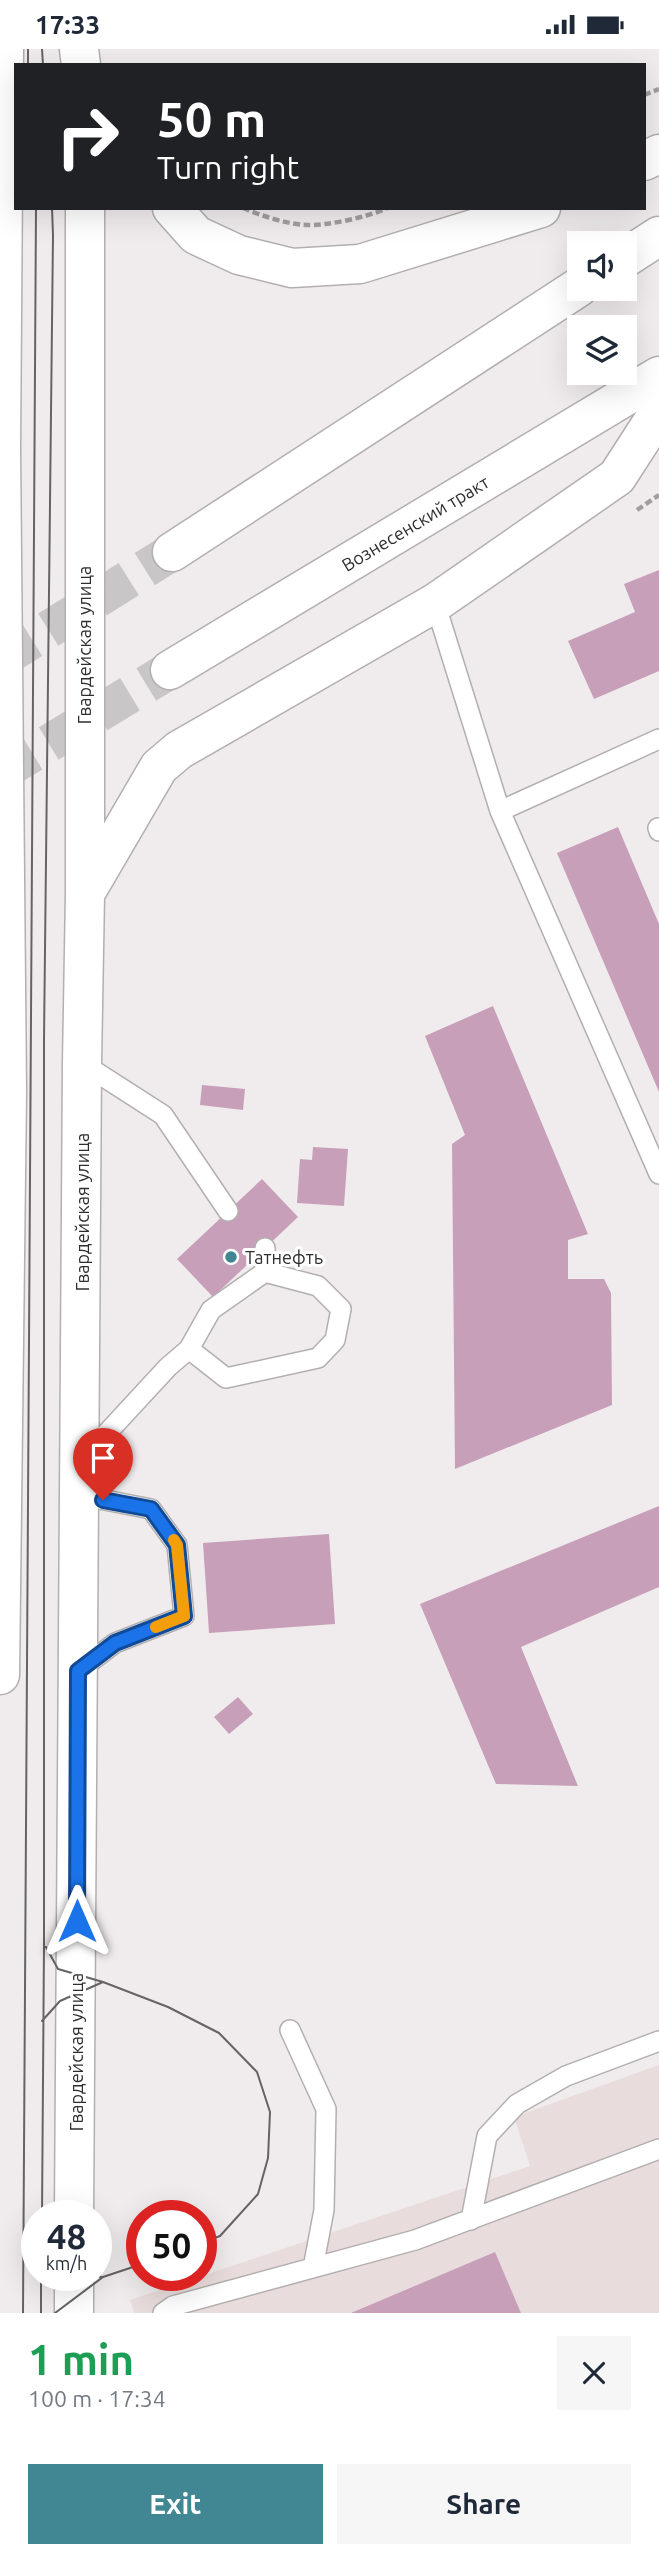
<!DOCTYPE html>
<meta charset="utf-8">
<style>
:root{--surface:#fff;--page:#f6f6f7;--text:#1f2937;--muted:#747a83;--accent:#418793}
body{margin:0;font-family:Ubuntu,sans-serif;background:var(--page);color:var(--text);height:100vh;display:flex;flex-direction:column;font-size:26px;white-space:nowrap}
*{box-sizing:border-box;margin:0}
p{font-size:23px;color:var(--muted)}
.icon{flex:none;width:38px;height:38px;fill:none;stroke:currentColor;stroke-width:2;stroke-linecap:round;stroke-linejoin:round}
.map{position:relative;height:2264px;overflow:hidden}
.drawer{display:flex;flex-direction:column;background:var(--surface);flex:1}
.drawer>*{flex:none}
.hud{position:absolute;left:14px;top:14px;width:632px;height:147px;border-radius:0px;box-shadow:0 7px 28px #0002;background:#202124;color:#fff;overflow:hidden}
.tools{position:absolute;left:567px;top:182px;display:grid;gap:14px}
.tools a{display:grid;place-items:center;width:70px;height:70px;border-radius:0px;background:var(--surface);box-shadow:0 7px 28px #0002;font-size:35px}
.speed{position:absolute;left:21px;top:2151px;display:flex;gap:14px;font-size:35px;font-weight:700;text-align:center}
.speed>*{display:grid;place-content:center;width:91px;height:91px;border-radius:50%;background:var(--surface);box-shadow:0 7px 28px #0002;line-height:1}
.speed small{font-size:18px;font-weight:400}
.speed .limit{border:10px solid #d22;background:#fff;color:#111}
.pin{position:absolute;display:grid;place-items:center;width:60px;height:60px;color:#fff;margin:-72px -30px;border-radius:50% 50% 50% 0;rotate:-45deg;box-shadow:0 0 7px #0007}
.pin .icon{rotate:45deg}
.me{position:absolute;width:77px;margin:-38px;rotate:0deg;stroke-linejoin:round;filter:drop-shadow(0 0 5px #0008)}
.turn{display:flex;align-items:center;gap:24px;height:147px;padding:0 28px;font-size:32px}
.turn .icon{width:91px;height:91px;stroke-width:2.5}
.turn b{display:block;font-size:49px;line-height:60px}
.round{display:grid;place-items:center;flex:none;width:74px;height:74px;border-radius:0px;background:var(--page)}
.summary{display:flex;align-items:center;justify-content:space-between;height:119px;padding:0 28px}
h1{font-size:42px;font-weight:600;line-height:52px;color:#1e9e55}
.primary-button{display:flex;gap:14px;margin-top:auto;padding:14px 28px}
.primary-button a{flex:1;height:80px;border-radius:0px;background:var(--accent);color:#fff;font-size:28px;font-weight:600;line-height:80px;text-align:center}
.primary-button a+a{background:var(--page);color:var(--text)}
.status{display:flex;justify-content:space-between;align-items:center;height:49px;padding:0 35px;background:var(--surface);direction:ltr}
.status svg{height:19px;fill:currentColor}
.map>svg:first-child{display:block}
.built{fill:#e9dcdd}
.building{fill:#c89fb9}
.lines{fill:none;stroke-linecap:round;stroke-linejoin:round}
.primary-tunnel{stroke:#c9c6c7;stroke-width:38;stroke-dasharray:38 19;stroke-linecap:butt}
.service-casing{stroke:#b3afaf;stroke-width:22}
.secondary-casing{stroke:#b3afaf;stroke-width:41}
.primary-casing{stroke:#b3afaf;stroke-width:41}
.path{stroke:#a19e9f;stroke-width:4.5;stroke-dasharray:7 3.5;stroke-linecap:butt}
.service{stroke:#fff;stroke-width:19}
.secondary{stroke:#fff;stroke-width:38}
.primary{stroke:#fff;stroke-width:38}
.tram{stroke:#656363;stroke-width:2}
.route-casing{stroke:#114b97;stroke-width:18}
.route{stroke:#1a73e8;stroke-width:12}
.slow{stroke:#f59e0b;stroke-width:12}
.poi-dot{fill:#418793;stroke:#fff;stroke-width:2.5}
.labels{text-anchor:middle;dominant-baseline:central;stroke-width:6;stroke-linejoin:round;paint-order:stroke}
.street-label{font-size:18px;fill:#2f2e2e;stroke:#fff}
.poi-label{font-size:18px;fill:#2f2e2e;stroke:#fff;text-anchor:start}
</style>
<div class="status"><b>17:33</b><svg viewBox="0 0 49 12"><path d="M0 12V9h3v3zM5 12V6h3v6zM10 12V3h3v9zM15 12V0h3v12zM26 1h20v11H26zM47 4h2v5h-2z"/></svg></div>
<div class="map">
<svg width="659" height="2264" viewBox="0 0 659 2264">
<rect width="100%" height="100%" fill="#f0eced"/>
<path class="built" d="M659,2016V2264H134L130,2251L530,2117L514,2068Z"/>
<path class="building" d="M659,521V622L594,650L568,592L635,563L624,535Z
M618,778L659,875V1043L557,804Z
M493,957L588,1185L568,1191V1230H604L611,1244L612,1356L455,1420L452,1095L465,1086L425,987Z
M202,1036L245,1040L243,1061L200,1056Z
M313,1098L348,1100L344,1157L297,1154L300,1110L312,1111Z
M262,1130L298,1168L213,1248L177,1210Z
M659,1457V1538L521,1598L578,1737L496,1735L420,1555Z
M329,1485L335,1575L209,1584L203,1494Z
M238,1648L253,1665L229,1685L214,1668Z
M495,2203L521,2264H351Z"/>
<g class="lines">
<path class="primary-tunnel" d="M0,611L172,503
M0,724L170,621"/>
<defs>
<path id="service" d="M435,554L500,762L659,1125
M500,762L659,690
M658,779L659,782
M82,1014L163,1066L228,1162
M189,1300L226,1329L318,1309L335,1291L341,1260L318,1237L265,1223
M82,1411L168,1318L189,1300L211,1261L265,1223V1199
M78,1622L115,1594L184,1567L177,1496L151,1460L79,1446
M290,1981L326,2060L324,2161L313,2219
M471,2171L487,2087L517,2055L566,2027L659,1992
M163,2264L173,2257L415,2191L659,2100"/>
<path id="secondary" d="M79,0L81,16
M644,112L659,105
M172,159L196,186L239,206L292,219L360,215L541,159
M86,843L159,718L179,701L435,554L617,428L659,363
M0,1626L7,1042L1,399L4,0
M74,2166L82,1014L85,845V159
M74,2226V2264"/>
<path id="primary" d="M625,209L659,187
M172,503L579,238
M170,621L659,327"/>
</defs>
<use href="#service" class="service-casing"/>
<use href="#secondary" class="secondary-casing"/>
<use href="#primary" class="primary-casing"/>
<path class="path" d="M644,46L659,40
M243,159C262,167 286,175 306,176C326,177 369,168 387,159
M637,461L659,446"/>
<use href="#service" class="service"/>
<use href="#secondary" class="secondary"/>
<use href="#primary" class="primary"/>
<path class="tram" d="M28,0V16
M42,0L43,16
M46,1898L58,1920L103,1933L168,1958L219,1984L257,2023L270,2063L268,2109L258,2145L220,2187L201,2194
M42,1972L60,1952L103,1933
M42,2166L44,1896V991L53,186L52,159
M62,2226L103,2228
M23,2264L36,159
M41,2264V2226
M55,2264L103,2228L142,2215"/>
</g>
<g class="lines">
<defs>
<path id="route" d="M77,1872L78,1622L115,1594L184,1567L177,1496L151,1460L103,1451"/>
</defs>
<use href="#route" class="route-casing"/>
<use href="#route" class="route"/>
<path class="slow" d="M156,1578L184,1567L177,1496L174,1491"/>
</g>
<circle class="poi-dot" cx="231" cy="1208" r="7"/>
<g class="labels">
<g class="street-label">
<text transform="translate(415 474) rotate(-31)">Вознесенский тракт</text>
<text transform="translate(84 596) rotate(-90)">Гвардейская улица</text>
<text transform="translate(82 1163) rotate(-90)">Гвардейская улица</text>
<text transform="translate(76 2003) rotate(-90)">Гвардейская улица</text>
</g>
<g class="poi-label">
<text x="245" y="1208">Татнефть</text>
</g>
</g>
</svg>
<div class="tools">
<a><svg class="icon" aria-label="sound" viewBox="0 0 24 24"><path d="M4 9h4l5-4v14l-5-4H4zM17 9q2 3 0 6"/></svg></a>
<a><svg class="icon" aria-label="layers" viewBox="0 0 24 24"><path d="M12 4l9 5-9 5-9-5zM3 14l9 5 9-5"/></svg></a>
</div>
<div class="speed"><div>48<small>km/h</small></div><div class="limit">50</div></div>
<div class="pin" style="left:103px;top:1451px;background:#d93025"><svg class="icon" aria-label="arrive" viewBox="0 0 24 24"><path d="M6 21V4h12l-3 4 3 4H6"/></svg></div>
<svg class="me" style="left:77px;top:1872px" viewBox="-20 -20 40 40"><path d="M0-17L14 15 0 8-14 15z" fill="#1a73e8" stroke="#fff" stroke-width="4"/></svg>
<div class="hud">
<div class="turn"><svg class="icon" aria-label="right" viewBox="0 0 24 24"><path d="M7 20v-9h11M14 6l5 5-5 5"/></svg><div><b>50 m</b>Turn right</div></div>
</div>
</div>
<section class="drawer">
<div class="summary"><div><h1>1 min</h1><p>100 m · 17:34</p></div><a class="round"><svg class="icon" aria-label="close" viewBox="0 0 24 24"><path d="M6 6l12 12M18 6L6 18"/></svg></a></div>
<div class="primary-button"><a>Exit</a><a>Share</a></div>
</section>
